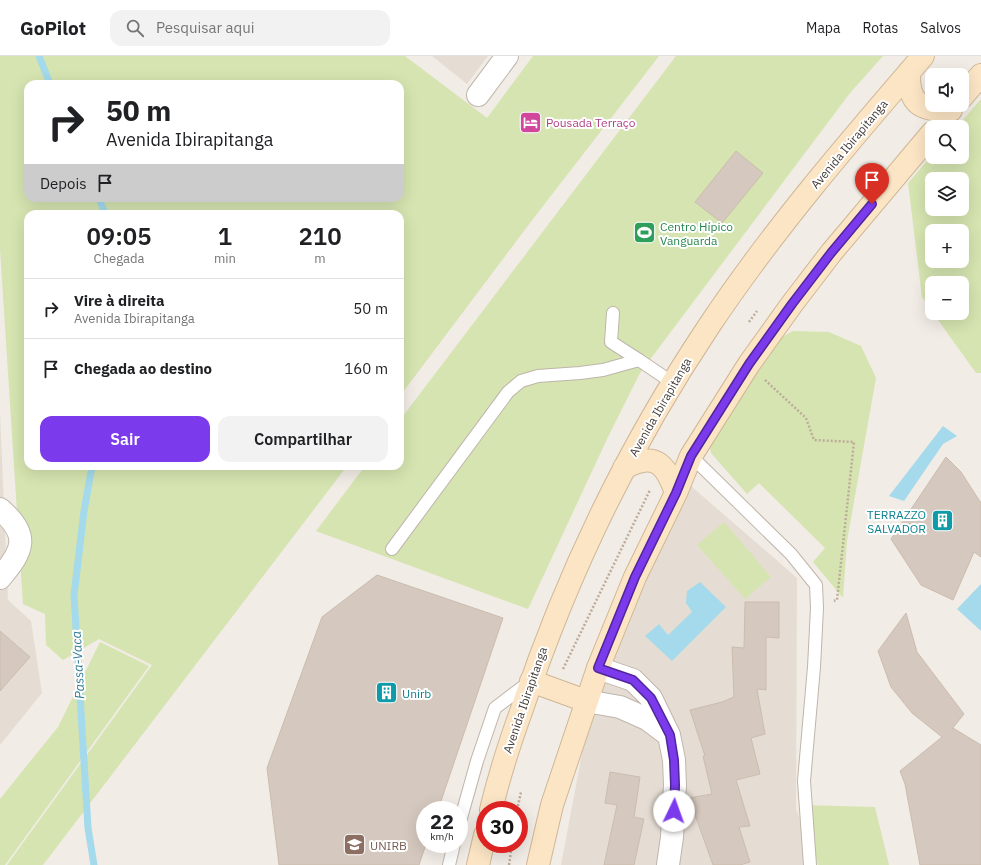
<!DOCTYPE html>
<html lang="pt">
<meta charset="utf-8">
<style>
:root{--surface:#fff;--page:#f2f2f2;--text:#202124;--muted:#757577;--line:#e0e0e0;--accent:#7c3aed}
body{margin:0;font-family:"IBM Plex Sans",sans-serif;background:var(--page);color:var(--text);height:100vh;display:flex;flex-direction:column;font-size:15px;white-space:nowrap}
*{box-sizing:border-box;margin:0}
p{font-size:13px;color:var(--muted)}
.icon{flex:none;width:22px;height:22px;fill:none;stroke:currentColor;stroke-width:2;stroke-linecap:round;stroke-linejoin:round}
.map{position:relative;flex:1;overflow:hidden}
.details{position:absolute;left:24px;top:154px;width:380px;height:260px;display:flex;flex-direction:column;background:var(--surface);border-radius:12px;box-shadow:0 4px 16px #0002}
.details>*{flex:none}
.banner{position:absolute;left:24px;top:24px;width:380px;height:122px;border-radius:12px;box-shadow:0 4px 16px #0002;background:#fff;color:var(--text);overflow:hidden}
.buttons{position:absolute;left:925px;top:12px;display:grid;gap:8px}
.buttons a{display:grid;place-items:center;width:44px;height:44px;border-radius:8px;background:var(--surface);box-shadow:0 4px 16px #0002;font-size:20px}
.speed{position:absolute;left:416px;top:745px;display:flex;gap:8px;font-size:20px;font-weight:700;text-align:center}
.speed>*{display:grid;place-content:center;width:52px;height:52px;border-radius:50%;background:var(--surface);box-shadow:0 4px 16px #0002;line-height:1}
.speed small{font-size:10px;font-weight:400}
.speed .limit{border:6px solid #d22;background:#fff;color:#111}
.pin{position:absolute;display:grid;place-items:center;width:34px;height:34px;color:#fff;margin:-41px -17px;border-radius:50% 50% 50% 0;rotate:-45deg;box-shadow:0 0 4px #0007}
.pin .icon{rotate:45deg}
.me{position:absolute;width:44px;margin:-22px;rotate:3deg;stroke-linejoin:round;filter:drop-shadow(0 0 3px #0008)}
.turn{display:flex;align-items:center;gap:14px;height:84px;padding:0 16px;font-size:18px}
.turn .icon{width:52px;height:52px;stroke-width:2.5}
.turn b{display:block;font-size:28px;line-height:34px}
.then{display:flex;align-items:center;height:38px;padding:0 16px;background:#0003;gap:8px;font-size:15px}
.eta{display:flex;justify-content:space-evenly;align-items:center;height:68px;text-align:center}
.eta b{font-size:24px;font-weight:600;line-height:28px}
.cta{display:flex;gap:8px;margin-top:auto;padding:8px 16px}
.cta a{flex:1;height:46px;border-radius:12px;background:var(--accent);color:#fff;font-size:16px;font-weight:600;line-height:46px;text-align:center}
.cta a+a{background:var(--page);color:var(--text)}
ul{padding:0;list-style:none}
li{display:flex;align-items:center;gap:12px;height:60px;padding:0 16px;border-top:1px solid var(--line)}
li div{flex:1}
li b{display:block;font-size:15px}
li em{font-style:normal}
header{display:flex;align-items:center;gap:24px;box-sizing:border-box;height:56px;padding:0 20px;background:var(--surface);border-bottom:1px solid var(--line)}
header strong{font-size:19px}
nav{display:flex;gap:22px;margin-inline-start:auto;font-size:14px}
.search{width:280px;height:36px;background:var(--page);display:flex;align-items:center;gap:10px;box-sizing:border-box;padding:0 14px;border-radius:12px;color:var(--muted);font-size:15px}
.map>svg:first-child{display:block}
.residential{fill:#e5ddd3}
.green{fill:#d5e4b0;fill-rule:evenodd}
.water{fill:#a4daeb}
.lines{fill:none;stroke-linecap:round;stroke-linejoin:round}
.stream{stroke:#a4daeb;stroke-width:7}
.building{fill:#d5c8be;stroke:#ccbcaf}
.lane-casing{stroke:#bfb5ab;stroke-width:14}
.street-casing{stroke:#bfb5ab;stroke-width:24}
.secondary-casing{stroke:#cfb797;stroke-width:24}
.path{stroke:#bdab9a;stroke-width:2.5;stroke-dasharray:2 2;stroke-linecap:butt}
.lane{stroke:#fff;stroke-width:12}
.street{stroke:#fff;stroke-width:22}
.secondary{stroke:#fbe5c5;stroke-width:22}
.route-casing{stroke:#51269a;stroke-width:10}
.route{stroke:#7c3aed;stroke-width:7}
.labels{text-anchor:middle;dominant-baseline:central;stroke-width:4;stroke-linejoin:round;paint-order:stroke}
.hotel-label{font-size:12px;fill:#b23c85;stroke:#fff;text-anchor:start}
.street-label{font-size:12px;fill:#433b35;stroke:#fff}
.leisure-label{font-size:12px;fill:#27864d;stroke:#fff;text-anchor:start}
.culture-label{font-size:12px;fill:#0d838f;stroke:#fff;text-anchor:end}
.education-label{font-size:12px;fill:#785e54;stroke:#fff;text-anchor:start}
.water-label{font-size:13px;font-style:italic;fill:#317e99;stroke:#fff}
</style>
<header>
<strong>GoPilot</strong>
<div class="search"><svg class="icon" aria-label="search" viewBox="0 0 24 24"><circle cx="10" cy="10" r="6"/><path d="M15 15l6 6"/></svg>Pesquisar aqui</div>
<nav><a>Mapa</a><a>Rotas</a><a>Salvos</a></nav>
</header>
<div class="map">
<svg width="981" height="809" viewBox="0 0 981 809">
<rect width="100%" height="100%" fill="#f1ece5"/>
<path class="residential" d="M432,0H488L467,28Z
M0,356L8,544L31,565L42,637L0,689Z
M704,396L691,430L797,522L796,752L814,809H561L598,612Z"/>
<path class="green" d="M0,0H405L487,62L533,0H659L533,163L400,340V158H28V410H347L43,809H7L152,609L99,583L63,604L46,589L45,558L23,548L0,193ZM28,28H400V142H28Z
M676,0H883L850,37L640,317L607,383L528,553L316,475L365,410H400V364Z
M981,43V317H976L933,257H962V227H932V255L922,241L908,127L932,99V101H962V71H957ZM932,123H962V153H932ZM932,175H962V205H932Z
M793,275L829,276L861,290L876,322L847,485L843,542L813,506L825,492L759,427L747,438L711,397L709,386L778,283Z
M724,466L771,521L745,543L697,489Z
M100,586L149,610L5,809H0V743L58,671Z
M802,749L875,751L889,809H818Z"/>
<path class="water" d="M943,370L957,380L943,388L904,445L889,440Z
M700,526L726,551L672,605L645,580L659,568L668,579L692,556L686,547L687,535Z
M981,528V575L957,553Z"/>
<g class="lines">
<path class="stream" d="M39,0L50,28
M99,142L105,158
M92,410L84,455L74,539L88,772L94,809"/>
</g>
<path class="building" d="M736,95L763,117L722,167L695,146Z
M946,401L961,416L981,447V501L974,496L953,544L921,529L891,483Z
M377,519L503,562L438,754H425V791L419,809H279L267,712L322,561Z
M745,546H779V582L766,581V634L757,633L765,678L751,682L760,718L736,724L750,770L739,771L750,806L740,809H713L689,742L712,738L703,700H705L690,654L722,646L734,641L732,591L744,592Z
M906,557L917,596L964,658L952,673L953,672L981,689V809H920L905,728L900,715L942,681L912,657L891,631L878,595Z
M0,575L30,601L0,635Z
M610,716L640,721L634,761L644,763L634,809H604L617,749L605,747Z"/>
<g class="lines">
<defs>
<path id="lane" d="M613,257L611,286L639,304
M691,400L791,498L816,529L817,552L814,611L804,725L810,809
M392,493L508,336L521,325L538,320L580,317L603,314L639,304L673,327
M459,769L477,705L495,652L528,627
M449,809L454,788"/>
<path id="street" d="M478,39L507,0
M0,453C30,479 24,494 0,522
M598,612L633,624L651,642L669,679L674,704L675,729L672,781L668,809
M586,645L620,651L647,663L667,678"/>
<path id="secondary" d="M909,16C908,48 921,55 951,54
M962,41L981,19
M624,412C655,395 666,408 676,437
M531,625L586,645
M491,754C499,720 510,686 522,653C567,518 630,388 709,270C773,174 848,87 923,0
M478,809L485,779
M538,809L552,749L598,612L635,521L676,437L691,400L749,308L792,248L831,197L932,77"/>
</defs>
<use href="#lane" class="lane-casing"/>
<use href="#street" class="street-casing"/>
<use href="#secondary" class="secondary-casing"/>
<path class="path" d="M749,266L757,255
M765,324L806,362L814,384L854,386L837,544L834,545
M563,613L650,434
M517,754L521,736
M509,809L512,788"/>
<use href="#lane" class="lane"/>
<use href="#street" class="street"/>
<use href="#secondary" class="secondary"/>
</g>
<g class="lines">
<defs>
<path id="route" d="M674,755L675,729L674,704L670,679L651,642L633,624L598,612L635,521L676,437L691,400L749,308L792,248L831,197L872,148"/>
</defs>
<use href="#route" class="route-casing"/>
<use href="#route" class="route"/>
</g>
<defs>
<symbol id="hotel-square" viewBox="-11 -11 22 22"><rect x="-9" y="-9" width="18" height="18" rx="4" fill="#d1479c" stroke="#fff"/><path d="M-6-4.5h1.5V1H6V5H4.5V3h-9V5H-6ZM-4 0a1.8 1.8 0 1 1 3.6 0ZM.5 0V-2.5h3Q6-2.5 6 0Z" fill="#fff"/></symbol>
<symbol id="stadium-square" viewBox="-11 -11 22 22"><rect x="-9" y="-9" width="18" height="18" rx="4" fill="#2e9e5b" stroke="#fff"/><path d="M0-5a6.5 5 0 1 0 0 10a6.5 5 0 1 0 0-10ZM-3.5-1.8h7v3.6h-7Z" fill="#fff"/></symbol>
<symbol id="building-square" viewBox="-11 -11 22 22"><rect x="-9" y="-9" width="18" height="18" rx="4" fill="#0f9aa8" stroke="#fff"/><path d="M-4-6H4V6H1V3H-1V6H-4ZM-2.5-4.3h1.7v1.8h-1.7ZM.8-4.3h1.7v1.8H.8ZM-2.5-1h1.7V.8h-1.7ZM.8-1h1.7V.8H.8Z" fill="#fff"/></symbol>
<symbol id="university-square" viewBox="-11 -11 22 22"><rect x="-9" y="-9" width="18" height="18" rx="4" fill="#8d6e63" stroke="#fff"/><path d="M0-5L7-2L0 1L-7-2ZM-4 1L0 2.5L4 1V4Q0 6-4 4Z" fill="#fff"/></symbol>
</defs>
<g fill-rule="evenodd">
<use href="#hotel-square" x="518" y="54" width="25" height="25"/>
<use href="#stadium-square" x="632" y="164" width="25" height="25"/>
<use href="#building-square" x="930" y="452" width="25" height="25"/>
<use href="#building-square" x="374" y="624" width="25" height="25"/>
<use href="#university-square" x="342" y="776" width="25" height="25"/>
</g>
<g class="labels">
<g class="hotel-label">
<text x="546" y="66">Pousada Terraço</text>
</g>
<g class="street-label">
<text transform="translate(849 88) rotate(-50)">Avenida Ibirapitanga</text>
<text transform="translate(660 351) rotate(-60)">Avenida Ibirapitanga</text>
<text transform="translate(525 644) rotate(-71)">Avenida Ibirapitanga</text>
</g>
<g class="leisure-label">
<text x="660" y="170">Centro Hípico<tspan x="660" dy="14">Vanguarda</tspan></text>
</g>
<g class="culture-label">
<text x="926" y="458">TERRAZZO<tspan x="926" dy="14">SALVADOR</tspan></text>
<text x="402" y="637" text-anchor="start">Unirb</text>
</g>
<g class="education-label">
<text x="370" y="789">UNIRB</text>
</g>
<g class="water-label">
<text transform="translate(78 609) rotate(-93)">Passa-Vaca</text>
</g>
</g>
</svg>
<div class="buttons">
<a><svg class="icon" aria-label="sound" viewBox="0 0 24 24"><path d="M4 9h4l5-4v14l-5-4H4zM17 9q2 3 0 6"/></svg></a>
<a><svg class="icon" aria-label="search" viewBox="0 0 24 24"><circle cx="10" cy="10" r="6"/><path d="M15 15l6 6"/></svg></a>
<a><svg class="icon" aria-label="layers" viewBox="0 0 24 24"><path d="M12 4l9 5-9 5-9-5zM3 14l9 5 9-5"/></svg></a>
<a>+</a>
<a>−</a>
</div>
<div class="speed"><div>22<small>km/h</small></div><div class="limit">30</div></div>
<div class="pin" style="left:872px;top:148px;background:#d93025"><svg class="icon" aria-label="arrive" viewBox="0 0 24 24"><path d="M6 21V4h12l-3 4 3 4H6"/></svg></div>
<svg class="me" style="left:674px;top:755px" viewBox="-20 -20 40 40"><circle r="19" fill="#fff"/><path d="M0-13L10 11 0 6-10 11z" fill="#7c3aed"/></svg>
<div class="banner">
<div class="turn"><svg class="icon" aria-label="right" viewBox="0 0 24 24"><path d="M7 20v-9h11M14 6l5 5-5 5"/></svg><div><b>50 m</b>Avenida Ibirapitanga</div></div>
<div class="then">Depois<svg class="icon" aria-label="arrive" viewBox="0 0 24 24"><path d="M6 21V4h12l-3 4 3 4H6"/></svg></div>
</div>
<section class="details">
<div class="eta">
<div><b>09:05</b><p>Chegada</p></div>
<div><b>1</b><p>min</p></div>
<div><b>210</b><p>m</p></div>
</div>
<ul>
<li><svg class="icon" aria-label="right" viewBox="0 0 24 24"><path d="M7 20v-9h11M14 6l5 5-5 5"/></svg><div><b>Vire à direita</b><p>Avenida Ibirapitanga</p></div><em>50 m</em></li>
<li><svg class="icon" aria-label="arrive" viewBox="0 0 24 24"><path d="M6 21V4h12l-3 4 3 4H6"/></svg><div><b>Chegada ao destino</b></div><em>160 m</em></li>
</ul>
<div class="cta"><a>Sair</a><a>Compartilhar</a></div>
</section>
</div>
